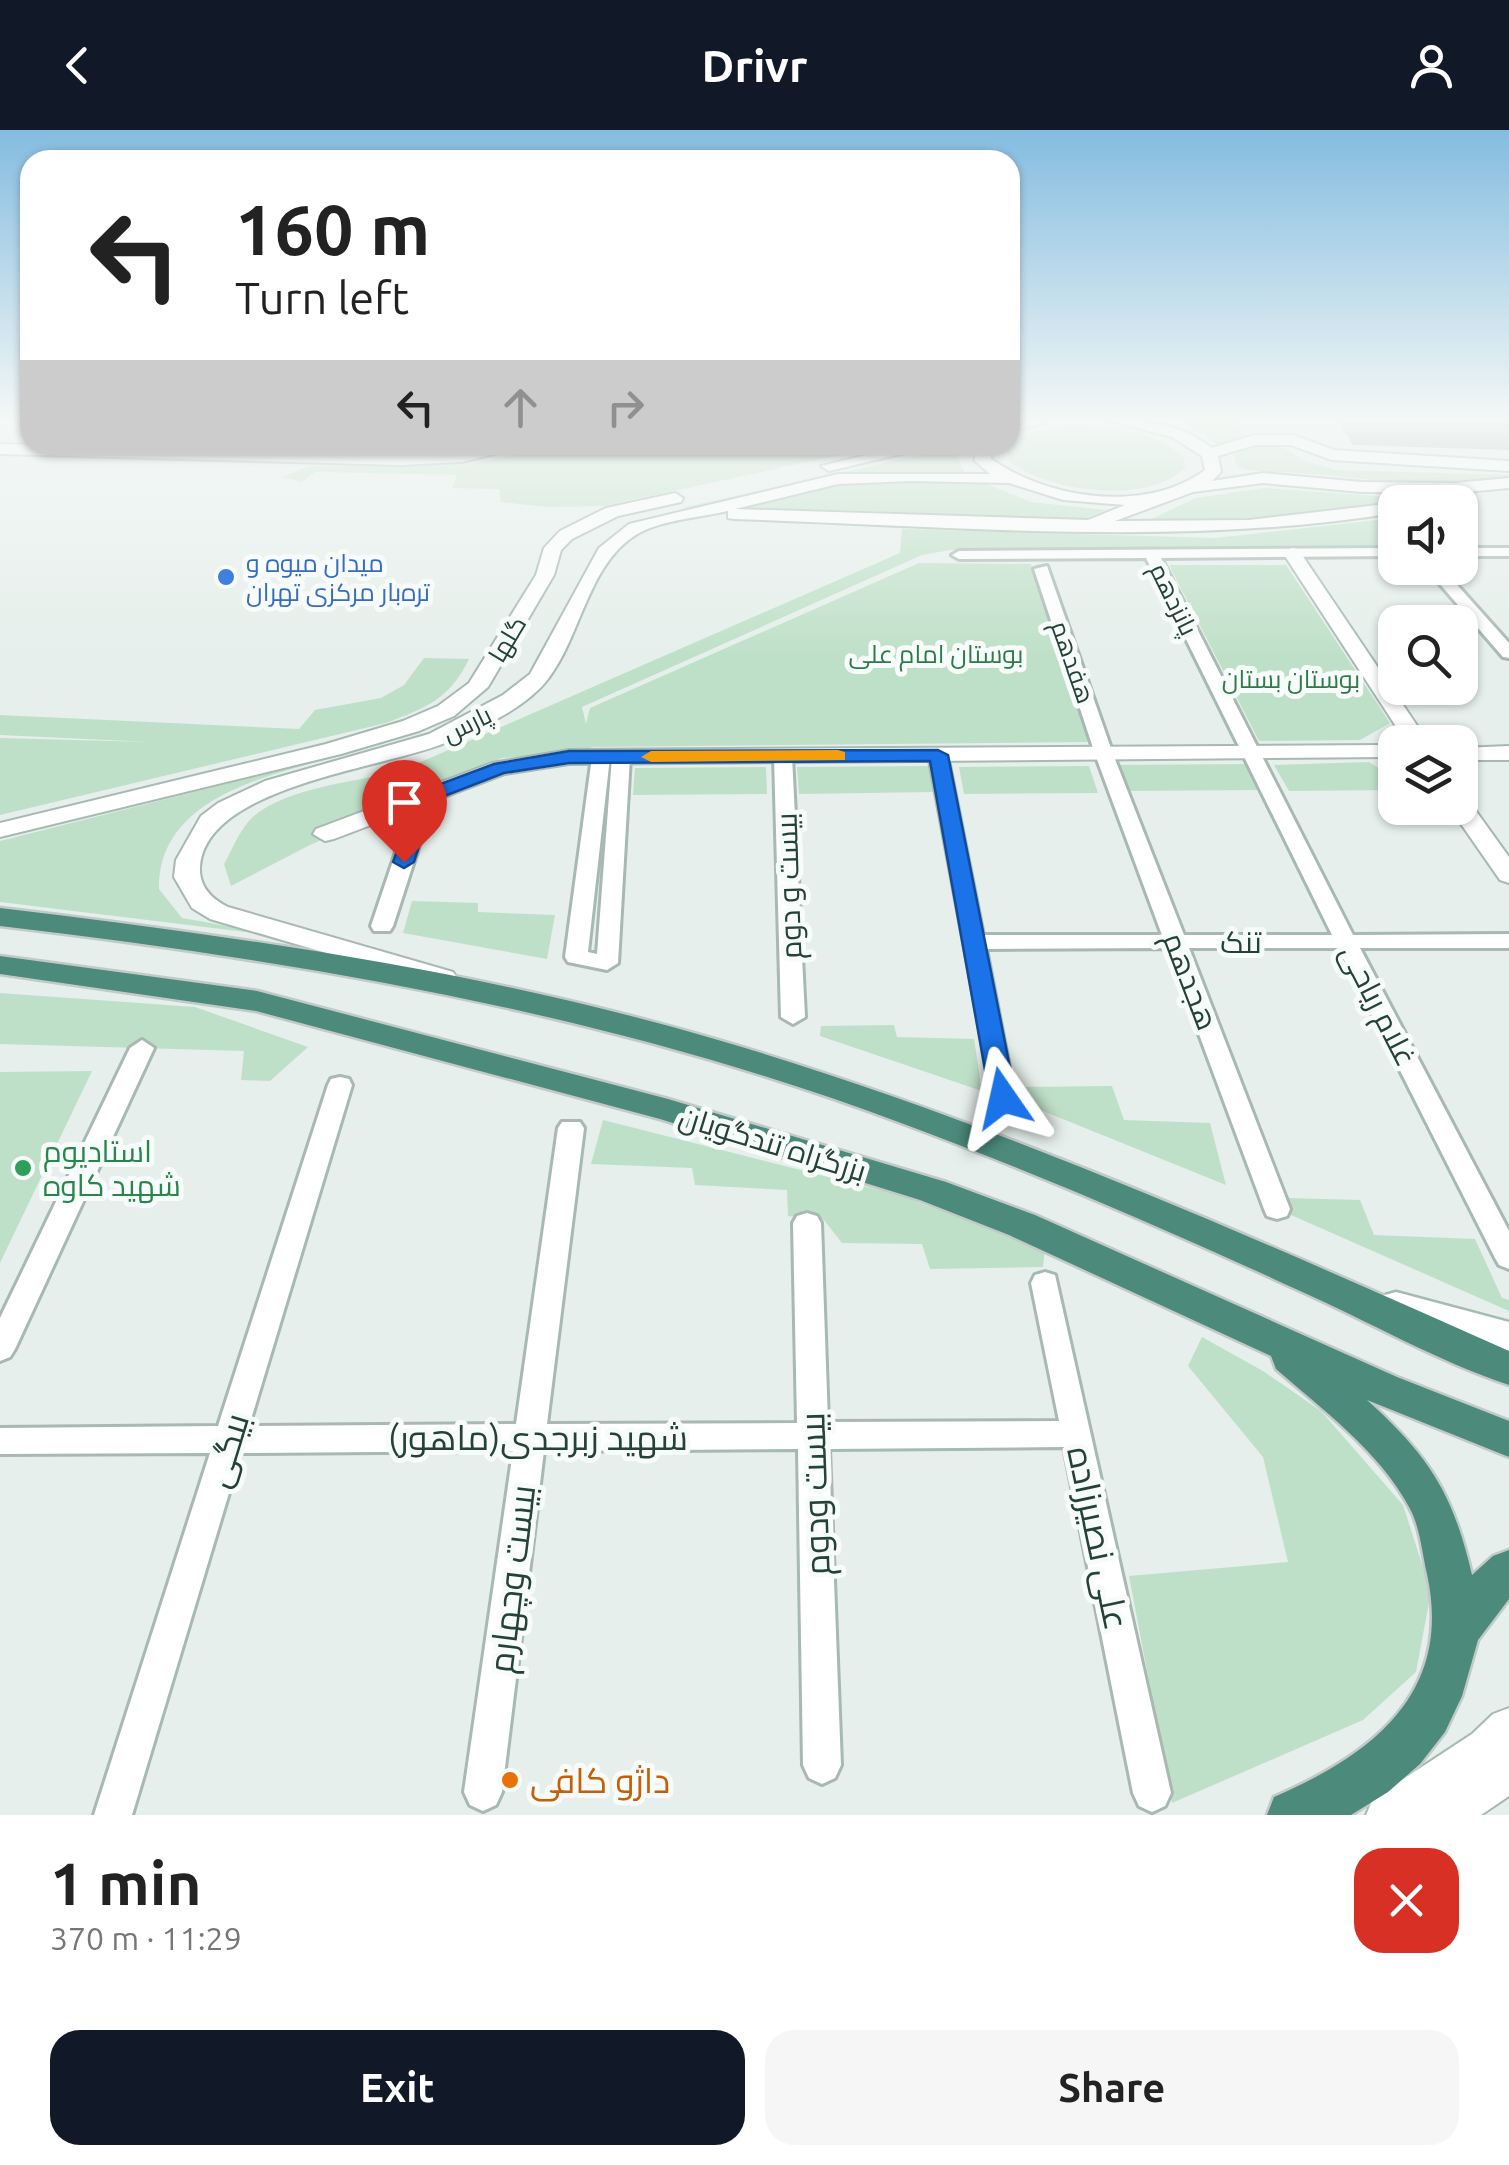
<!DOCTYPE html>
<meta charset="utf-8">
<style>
:root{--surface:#fff;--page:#f6f6f6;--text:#222;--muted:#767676;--accent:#111827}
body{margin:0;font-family:Ubuntu,Cairo,sans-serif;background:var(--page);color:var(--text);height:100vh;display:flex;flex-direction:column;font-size:38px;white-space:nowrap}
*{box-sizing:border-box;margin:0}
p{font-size:32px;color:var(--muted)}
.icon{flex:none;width:55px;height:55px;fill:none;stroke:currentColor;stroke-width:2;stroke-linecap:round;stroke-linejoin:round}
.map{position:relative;height:1685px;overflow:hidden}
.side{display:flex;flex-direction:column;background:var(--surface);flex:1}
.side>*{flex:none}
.top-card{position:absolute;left:20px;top:20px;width:1000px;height:305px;border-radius:30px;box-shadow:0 2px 8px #0004;background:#fff;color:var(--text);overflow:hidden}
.tools{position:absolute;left:1378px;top:355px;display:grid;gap:20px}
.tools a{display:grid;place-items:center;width:100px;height:100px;border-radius:20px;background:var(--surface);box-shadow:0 2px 8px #0004;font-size:50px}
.pin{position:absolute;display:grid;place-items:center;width:85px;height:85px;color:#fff;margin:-102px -42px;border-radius:50% 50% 50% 0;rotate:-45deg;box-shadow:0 0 10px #0007}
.pin .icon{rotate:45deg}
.me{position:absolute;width:110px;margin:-55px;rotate:349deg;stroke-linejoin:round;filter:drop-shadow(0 0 8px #0008)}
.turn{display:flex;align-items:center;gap:35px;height:210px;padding:0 50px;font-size:45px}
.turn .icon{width:130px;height:130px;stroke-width:2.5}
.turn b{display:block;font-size:70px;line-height:85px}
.lanes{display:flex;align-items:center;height:95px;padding:0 50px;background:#0003;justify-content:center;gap:50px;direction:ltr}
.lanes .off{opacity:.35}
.round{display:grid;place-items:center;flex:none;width:105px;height:105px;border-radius:30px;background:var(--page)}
.headline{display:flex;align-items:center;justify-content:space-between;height:170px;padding:0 50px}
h1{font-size:60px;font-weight:700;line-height:75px}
.button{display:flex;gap:20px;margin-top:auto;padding:20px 50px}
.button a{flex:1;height:115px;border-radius:30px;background:var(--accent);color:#fff;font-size:40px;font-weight:700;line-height:115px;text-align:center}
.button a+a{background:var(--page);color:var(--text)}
header{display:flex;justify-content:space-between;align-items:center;height:130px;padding:0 50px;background:var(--accent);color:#fff;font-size:45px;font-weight:700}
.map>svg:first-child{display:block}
.green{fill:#bfe0c8}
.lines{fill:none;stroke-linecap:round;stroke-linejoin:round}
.minor-casing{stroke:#a8b8b2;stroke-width:6}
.tertiary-casing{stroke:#a8b8b2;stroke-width:4}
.secondary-casing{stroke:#a4bbb3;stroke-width:5}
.trunk-casing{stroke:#c2cac8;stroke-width:5}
.minor{fill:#fff;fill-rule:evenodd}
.tertiary{fill:#fff;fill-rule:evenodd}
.secondary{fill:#fff;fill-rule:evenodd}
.trunk{fill:#4c8a7c;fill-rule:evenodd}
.wall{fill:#a1aea9}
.building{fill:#bbcac4;stroke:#838d89;stroke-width:2.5}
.route{fill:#1a73e8;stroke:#114b97;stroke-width:2.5}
.slow{fill:#f59e0b}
.shop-dot{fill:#3f7fe0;stroke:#f7fbf9;stroke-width:4}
.leisure-dot{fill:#2e9e5b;stroke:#f7fbf9;stroke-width:4}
.food-dot{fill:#e8710a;stroke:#f7fbf9;stroke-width:4}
.labels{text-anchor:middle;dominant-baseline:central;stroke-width:10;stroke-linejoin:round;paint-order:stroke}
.far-shop-label{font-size:25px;fill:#366cbe;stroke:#f7fbf9;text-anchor:start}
.far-street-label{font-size:25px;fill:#24423a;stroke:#f7fbf9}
.far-park-label{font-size:25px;fill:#2d7a4b;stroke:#f7fbf9}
.street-label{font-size:30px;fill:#24423a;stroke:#f7fbf9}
.leisure-label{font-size:30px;fill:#27864d;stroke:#f7fbf9;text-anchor:start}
.near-street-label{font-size:35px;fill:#24423a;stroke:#f7fbf9}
.near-food-label{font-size:35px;fill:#c56008;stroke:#f7fbf9;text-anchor:start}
</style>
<header><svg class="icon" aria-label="back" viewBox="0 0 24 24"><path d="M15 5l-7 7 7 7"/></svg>Drivr<svg class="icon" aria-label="person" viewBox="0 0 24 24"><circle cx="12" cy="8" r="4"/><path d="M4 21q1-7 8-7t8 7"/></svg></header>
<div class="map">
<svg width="1509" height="1685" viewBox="0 0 1509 1685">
<rect width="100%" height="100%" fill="#e6efeb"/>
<path class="green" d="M1183,290H1235L1244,309L1220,317Z
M1074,297C1112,298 1156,300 1184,327L1185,338C1149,375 1048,362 1010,332L1007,321C1021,299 1050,299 1074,297Z
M1254,314L1284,318L1302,330L1336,340L1509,345V350C1438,362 1369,348 1298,343C1276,341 1259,344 1237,337L1234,325Z
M560,315H887L603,376L548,377L501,372L499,359L452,358L457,345L315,342L302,352L282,347L310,336L467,335Z
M953,318L966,346L1031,372L1106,380L1079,391L867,381L681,378Z
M1264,358L1421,369L1289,385L1169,394L1147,391L1196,368Z
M1395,388V417L950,420L922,425L582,577L586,594L590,578L919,433L1031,434L1089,612L591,617V622L502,628L308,716L231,756L224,734C232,720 238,704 248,692C276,659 357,651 398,642L900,423L902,399L1215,408Z
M1169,435H1286L1390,593L1360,610L1259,611Z
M424,528L469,529C450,569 426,578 386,593L0,685V608L149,612L0,605V585L299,599L315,580L381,568L404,555Z
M364,619C290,642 158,658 159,759L182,788L296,808L0,772V711Z
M1369,632L1395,648V660L1289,661L1274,635Z
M1245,634L1258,660L1125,661L1115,635Z
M928,636L934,662L799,664L797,637Z
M1089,636L1098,663L964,664L959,637Z
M766,637L767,664L633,665L635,638Z
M412,771L478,773V782L555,785L547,829L403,803Z
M0,863L195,877L308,917L270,951L241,950L244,921L0,914Z
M894,895L897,907L974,909L982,961L820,906L821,896Z
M92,941L0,1133V942Z
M1112,956L1124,990L1210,993L1226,1055L1028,975L1022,957Z
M603,990L895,1064L1045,1118L1043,1137L930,1139L922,1114L842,1113L824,1090L788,1086L787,1060L695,1055L692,1038L591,1034Z
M1286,1068L1360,1070L1374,1105L1475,1109L1502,1168L1509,1170V1181L1291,1085Z
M1202,1207L1263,1241L1321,1281L1403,1375L1431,1462L1416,1542L1363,1590L1172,1673L1129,1446L1288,1432L1263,1327L1188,1236Z"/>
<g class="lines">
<defs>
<path id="minor" d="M1395,418V426L1161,428L1353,805L1509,804V818H1360L1509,1101V1139L1499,1135L1495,1128L1338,818H1189L1290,1079L1287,1086L1277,1089L1267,1086L1264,1079L1167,818L986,819L1015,968L1012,974H994L929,625L938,619L947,625L983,805H1162L1095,624L1034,439L1047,436L1113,624L1184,805H1332L1146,428L959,429L952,425L959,421Z
M1460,418H1509V426H1460Z
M1426,438H1442L1509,513V528L1503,527Z
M783,620L792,626L805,887L793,894L781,887L774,626Z
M601,621L610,627L588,822L597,824L612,627L621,621L630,627L618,833L607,840L568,832L565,827L592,627Z
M425,660L435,666L393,796L390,801H374L371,796L415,666Z
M142,910L154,918L15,1219L10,1227L0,1231V1188L130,918Z
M340,947L349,949L352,955L249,1296L516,1294L558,998L562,992H580L584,998L547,1294L797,1293L793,1093L797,1086L807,1083L817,1086L821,1093L828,1292L1059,1291L1031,1153L1035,1145L1045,1142L1055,1145L1171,1663L1165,1676L1152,1682L1139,1676L1133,1663L1064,1317L829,1319L841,1635L835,1648L822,1654L809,1648L803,1635L798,1319L544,1321L502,1662L496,1675L483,1681L470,1675L464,1662L513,1321L241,1323L132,1685H94L210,1323L0,1324V1298L218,1296L328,955L331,949Z"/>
<path id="tertiary" d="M1048,290L1046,293L1010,301V291Z
M1108,290C1146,290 1181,294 1212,318L1254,305H1293L1334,320L1509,331V341L1332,330L1291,315H1255L1218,326L1221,342L1212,351L1263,343L1362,352L1455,353L1509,348V358L1455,363L1362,362L1263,353L1193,362L1115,391L1249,390L1395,373V383C1176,418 955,396 734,389L728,388V381C701,387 663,390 639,403C588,432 582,505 548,549C526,578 478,600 445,613C385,638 205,656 200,737C199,757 212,769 228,777L453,842L457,848L453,854H433L210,789L192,778L174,747L176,730L201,686L218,673L265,651L429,604L503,565L530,544L599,418L629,394L838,344H990L975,331L974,315H990L991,329C1048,369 1146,384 1205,340L1202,326L1172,307ZM911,351L1009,353L1063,370L1125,375L1088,390L735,379L838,354Z
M0,314L401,325L530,315L462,332L401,335L0,324Z
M908,315H939L829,341L821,336Z
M675,363L683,368L681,372L618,386L572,409L561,420L554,445L488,557L454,586L419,601L341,624L0,707V693L326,614L403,591L438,576L469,553L536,445L544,418L560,401L606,378Z
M1292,418L1298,419L1420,600L1455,607L1458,612L1388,613L1385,608L1388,603L1399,601L1283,423Z
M1383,615L1394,622L1391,627L569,634L505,644L334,709L325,711L313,704L316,699L492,633L569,620Z
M1509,616V630H1460V618Z
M1460,668L1468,670L1509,727V753L1500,750L1450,678H1460Z
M1509,1578V1666L1481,1685H1366L1373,1669L1472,1604L1493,1584Z"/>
<path id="secondary" d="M1396,1162L1509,1192V1224L1382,1188L1377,1177L1382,1166Z"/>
<path id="trunk" d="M0,778C242,807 484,841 718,910C991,990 1250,1106 1509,1221V1255C1437,1231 1368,1191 1298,1160C1168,1100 1036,1043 901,993C611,884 307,832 0,796Z
M0,826L257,861L668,969L946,1052L1035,1085L1397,1247L1509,1291V1327L1367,1270C1429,1326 1453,1363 1472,1445L1493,1426L1509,1420V1469L1478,1510L1462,1566L1445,1602L1420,1634L1388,1662L1351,1685H1267L1274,1667C1373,1624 1453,1563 1427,1444C1422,1423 1420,1396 1409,1377C1380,1322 1322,1279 1276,1239L1271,1226L1009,1105L920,1070L660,989L256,881L0,844Z"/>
</defs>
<use href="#minor" class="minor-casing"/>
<use href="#tertiary" class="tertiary-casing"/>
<use href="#secondary" class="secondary-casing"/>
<use href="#trunk" class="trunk-casing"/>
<use href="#minor" class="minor"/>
<use href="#tertiary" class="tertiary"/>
<use href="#secondary" class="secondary"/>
<use href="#trunk" class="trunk"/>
</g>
<path class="wall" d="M1337,290H1509V320L1353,315Z"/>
<path class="building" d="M1425,290H1509V292Z"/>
<linearGradient id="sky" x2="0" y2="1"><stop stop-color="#84bce0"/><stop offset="0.55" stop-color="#f4f8f6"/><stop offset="1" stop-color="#f4f8f6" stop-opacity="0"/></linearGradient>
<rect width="1509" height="526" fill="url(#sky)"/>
<path class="route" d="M938,620L948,625L1016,968L1003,976L990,968L930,631L569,633L504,643L434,670L414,732L404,738L393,732L419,662L494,634L569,621Z"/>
<path class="slow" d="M838,620L845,622V630L651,632L641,627L651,621Z"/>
<circle class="shop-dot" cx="226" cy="447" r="10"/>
<circle class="leisure-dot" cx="23" cy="1038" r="10"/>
<circle class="food-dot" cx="510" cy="1650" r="10"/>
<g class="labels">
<g class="far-shop-label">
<text x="246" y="433">میدان میوه و<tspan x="246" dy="29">تره‌بار مرکزی تهران</tspan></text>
</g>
<g class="far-street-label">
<text transform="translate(1174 469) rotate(64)">پانزدهم</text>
<text transform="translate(507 509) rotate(-59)">گلها</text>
<text transform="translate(1073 532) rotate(71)">هفدهم</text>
<text transform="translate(467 594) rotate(-26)">پارس</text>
</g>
<g class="far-park-label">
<text x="936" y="524">بوستان امام علی</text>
<text x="1291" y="549">بوستان بستان</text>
</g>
<g class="street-label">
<text transform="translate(788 756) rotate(-92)">بیست و دوم</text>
<text x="1241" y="812">تنک</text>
<text transform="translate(1191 851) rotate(69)">هجدهم</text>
<text transform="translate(1379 875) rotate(63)">غلام ریاحی</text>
<text transform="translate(773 1013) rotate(17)">بزرگراه تندگویان</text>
</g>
<g class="leisure-label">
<text x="43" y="1021">استادیوم<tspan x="43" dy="34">شهید کاوه</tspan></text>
</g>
<g class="near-street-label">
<text x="538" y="1307">شهید زبرجدی(ماهور)</text>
<text transform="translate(226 1320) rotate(-73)">بیگی</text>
<text transform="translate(814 1364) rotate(-92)">بیست ودوم</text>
<text transform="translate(1099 1408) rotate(78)">علی نصیرزاده</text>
<text transform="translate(511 1449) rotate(-83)">بیست وچهارم</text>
</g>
<g class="near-food-label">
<text x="530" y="1650">داژو کافی</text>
</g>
</g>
</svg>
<div class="tools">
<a><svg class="icon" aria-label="sound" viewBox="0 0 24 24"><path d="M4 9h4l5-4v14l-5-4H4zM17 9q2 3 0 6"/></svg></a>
<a><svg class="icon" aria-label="search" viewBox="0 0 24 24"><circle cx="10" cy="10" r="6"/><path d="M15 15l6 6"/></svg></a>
<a><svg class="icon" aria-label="layers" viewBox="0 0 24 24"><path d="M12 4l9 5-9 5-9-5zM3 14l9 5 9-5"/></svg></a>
</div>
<div class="pin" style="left:404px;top:732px;background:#d93025"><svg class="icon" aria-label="arrive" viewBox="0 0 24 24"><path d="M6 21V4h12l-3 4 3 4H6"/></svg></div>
<svg class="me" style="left:1003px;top:968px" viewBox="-20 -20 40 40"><path d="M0-17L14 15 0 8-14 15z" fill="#1a73e8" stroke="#fff" stroke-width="4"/></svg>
<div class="top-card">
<div class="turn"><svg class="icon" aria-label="left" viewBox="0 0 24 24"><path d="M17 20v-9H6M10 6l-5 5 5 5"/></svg><div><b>160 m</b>Turn left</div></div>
<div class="lanes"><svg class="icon" aria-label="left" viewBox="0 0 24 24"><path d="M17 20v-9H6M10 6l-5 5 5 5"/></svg><svg class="icon off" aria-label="ahead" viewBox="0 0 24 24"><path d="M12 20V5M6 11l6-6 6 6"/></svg><svg class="icon off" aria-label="right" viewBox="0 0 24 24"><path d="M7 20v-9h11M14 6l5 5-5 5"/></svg></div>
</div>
</div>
<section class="side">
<div class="headline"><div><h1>1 min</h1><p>370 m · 11:29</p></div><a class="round" style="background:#d93025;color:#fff"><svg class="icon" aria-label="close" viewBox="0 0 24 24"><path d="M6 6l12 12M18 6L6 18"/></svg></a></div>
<div class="button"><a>Exit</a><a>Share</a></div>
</section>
